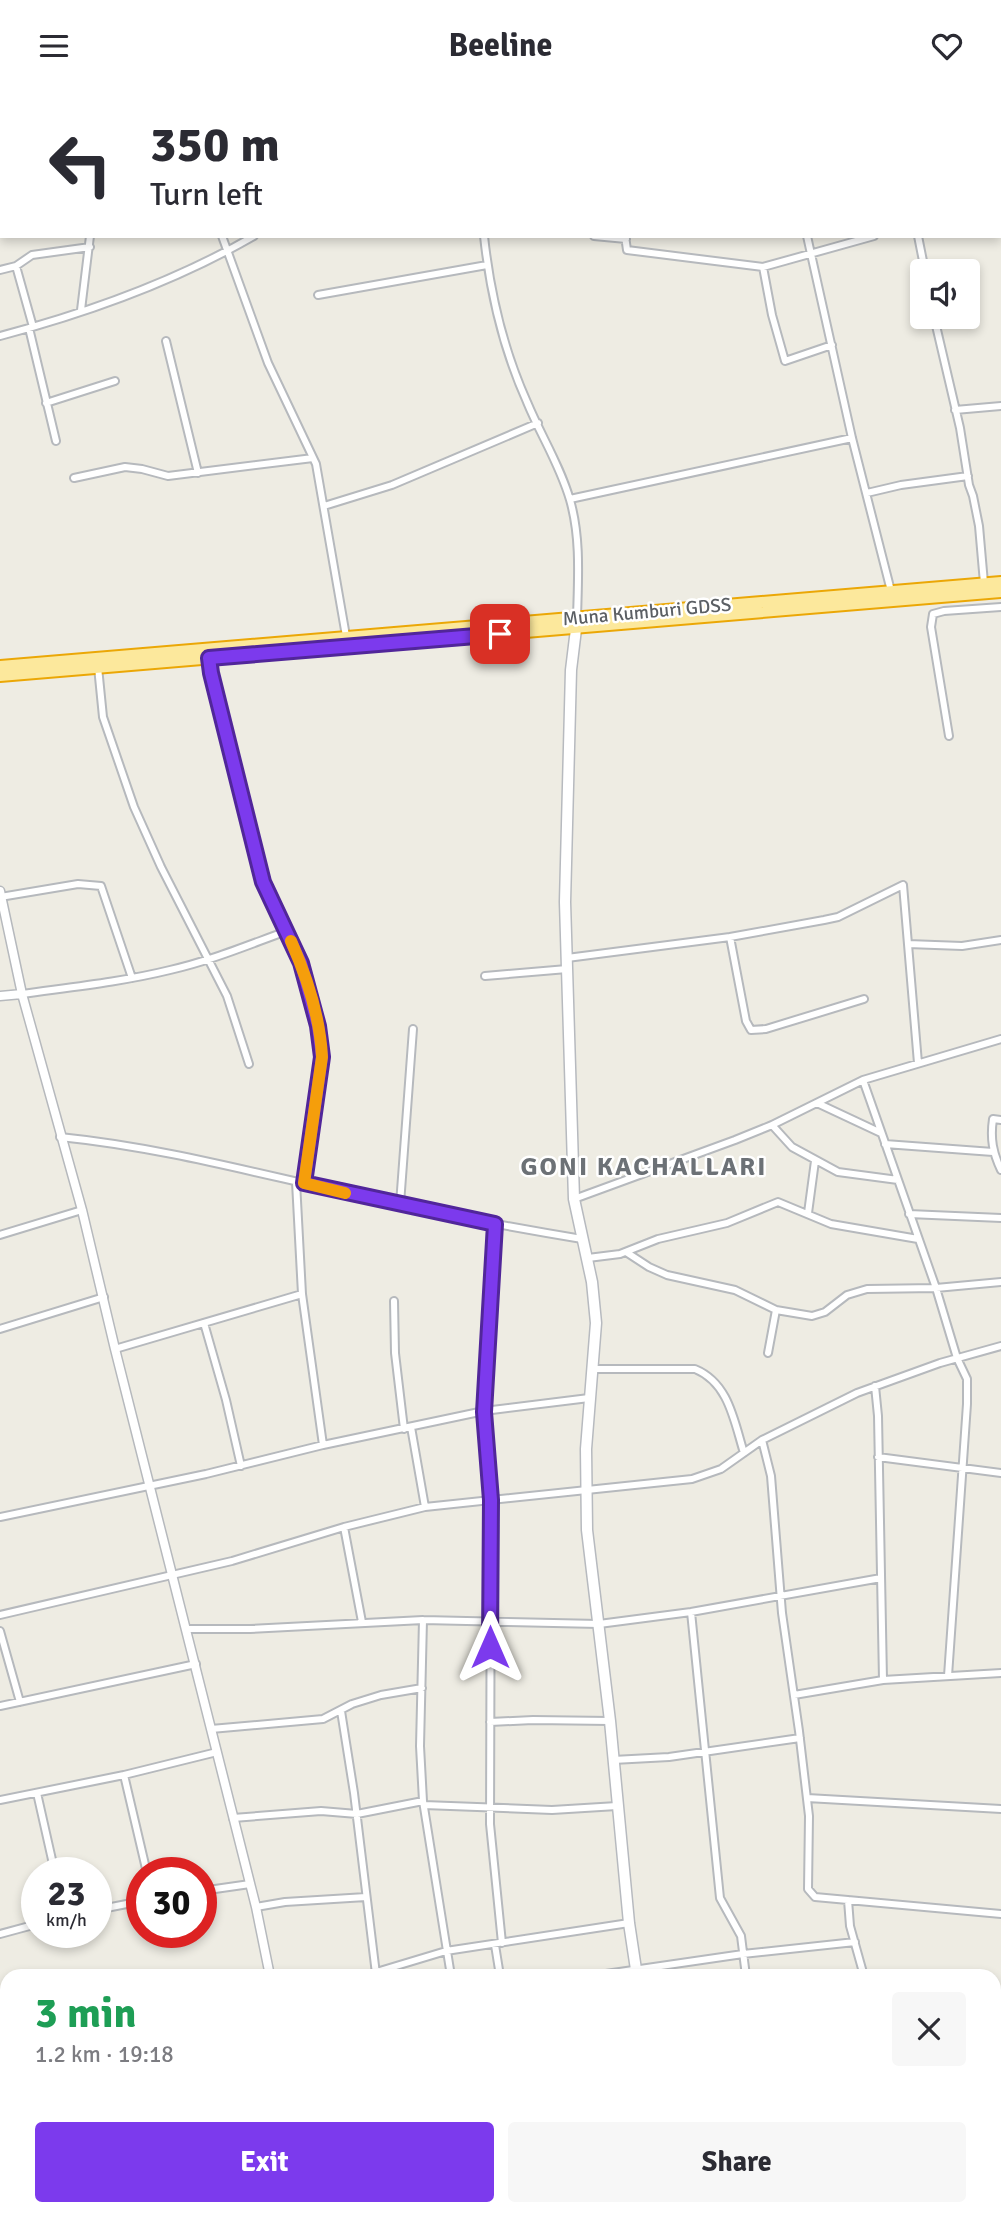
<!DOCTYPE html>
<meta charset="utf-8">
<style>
:root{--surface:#fff;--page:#f7f7f7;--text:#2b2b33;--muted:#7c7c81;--accent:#7c3aed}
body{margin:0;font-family:Signika,sans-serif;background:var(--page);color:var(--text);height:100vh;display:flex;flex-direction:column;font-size:26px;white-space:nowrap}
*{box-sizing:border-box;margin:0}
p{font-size:23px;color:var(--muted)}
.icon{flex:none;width:38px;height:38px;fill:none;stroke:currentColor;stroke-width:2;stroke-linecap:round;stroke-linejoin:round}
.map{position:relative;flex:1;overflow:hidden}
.side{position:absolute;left:0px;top:1878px;width:1001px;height:247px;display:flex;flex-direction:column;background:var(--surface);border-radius:21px 21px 0 0;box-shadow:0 4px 10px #0003}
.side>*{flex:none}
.top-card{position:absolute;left:0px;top:0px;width:1001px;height:147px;box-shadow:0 4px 10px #0003;background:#fff;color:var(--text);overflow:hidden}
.tools{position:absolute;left:910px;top:168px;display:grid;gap:14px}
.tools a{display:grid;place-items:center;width:70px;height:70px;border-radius:7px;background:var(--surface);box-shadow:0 4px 10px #0003;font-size:35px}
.speed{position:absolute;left:21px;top:1766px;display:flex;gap:14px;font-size:35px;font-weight:700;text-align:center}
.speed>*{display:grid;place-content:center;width:91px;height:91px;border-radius:50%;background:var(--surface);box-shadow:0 4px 10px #0003;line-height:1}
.speed small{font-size:18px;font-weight:400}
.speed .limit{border:10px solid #d22;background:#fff;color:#111}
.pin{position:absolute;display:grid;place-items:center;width:60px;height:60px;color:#fff;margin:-30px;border-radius:14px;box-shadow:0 4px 10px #0006}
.me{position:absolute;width:77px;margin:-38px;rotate:0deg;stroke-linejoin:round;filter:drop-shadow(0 0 5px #0008)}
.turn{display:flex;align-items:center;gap:24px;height:147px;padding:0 35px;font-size:32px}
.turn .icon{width:91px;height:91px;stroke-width:2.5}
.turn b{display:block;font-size:49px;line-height:60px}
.round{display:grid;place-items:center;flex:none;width:74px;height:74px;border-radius:7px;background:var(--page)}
.overview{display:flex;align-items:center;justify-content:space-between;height:119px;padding:0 35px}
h1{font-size:42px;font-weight:800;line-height:52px;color:#1e9e55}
.action{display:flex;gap:14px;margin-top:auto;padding:14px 35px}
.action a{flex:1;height:80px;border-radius:7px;background:var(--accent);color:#fff;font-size:28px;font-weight:800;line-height:80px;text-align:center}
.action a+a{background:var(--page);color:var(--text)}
header{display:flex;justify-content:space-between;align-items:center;height:91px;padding:0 35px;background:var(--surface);font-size:32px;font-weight:800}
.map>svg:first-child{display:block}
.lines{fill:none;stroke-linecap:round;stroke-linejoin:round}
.minor-casing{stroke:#b6b9bd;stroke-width:10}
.tertiary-casing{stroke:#b6b9bd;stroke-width:11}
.secondary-casing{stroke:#b7babf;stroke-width:13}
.trunk-casing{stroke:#eba706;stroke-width:14}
.minor{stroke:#fff;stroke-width:6}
.tertiary{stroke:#fff;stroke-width:8}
.secondary{stroke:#fff;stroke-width:10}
.trunk{stroke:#fce89c;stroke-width:10}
.route-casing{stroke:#51269a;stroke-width:18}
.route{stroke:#7c3aed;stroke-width:12}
.slow{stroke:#f59e0b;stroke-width:12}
.labels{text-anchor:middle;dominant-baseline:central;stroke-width:5;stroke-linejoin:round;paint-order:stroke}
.street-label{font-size:19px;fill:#5b5f64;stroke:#fff}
.district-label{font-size:26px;font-weight:bold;letter-spacing:2px;fill:#6c7176;stroke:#fff}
</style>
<header><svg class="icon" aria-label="menu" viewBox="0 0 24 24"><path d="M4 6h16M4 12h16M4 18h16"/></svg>Beeline<svg class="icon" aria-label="heart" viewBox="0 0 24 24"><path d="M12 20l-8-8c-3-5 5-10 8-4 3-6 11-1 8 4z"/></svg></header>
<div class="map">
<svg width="1001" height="2124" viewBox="0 0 1001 2124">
<rect width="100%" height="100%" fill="#eeece3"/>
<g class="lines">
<defs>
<path id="minor" d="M63,0L64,2
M188,0V2
M287,0V2
M452,0V2
M562,0L563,2
M662,0V2
M777,0V2
M889,0L890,2
M84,2L89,0
M540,2L545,0
M0,35L2,34
M0,83H2
M999,117H1001
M222,145L268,272L316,373L346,545
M484,145C490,201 504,260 527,311C541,345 560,374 570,409C581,447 578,488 577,527
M594,145L626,148
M625,145L627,159L763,176L874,145
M807,145L852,347L891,500
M918,145L925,180
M16,175L33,236
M763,176L772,224L785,270L832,254
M0,179L16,175L32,164L90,156
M318,204L487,174
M81,219L90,145
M934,226L960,337L969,394L973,405L979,435L984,492
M29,237L56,350
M0,245C87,222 176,190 254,145
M166,250L198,382
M46,312L115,290
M955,319L1001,315
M74,387L125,376L142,378L168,385L313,367
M867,402L901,394L968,385
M570,408L852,347
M324,415L392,394L538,332
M209,567L210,582L263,791L301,872L318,935L322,966L304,1092
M98,576L103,626L134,716L161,776L227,905L249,973
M949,645L931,536L933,523L944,520L1001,516
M0,806L78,793L101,795L132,887
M730,846L746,930L751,939L766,938L864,908
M908,853L962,855L1001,849
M567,867L730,846L824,829L838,826L903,794L918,972
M485,885L567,878
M22,903C72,896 121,891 170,879C210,870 248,854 287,840
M863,989L936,1197L957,1267L967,1288V1313L948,1585
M817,1012L881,1042
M1001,1029L993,1028C990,1048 993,1062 1001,1079
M772,1034L792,1056L838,1081L898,1089
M60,1046C159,1056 251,1081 347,1102C425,1120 503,1135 582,1148
M885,1053L993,1061
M296,1091L302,1203L323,1354
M574,1108L735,1049L772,1034L863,989L1001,948
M400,1113L413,938
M808,1122L815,1070
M909,1123L1001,1127
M495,1133L484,1320L491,1409L490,1733L502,1852
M0,1144L82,1119
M626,1161L649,1176L667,1184L735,1199L776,1219L812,1225L825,1221L847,1204L867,1198L936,1197L1001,1191
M588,1167L620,1163L658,1148L727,1132L778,1111L831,1133L918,1148
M394,1210L395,1262L404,1338
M204,1232L226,1309L241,1375
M0,1238L104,1206
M115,1258L302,1203
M768,1262L776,1219
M592,1278H695C729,1292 734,1330 744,1362
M875,1295L878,1325L883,1589
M411,1336L425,1416
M762,1349L771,1385L782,1522L799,1640L809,1725L808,1798L815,1806L1001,1823
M878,1366L1001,1382
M0,1426L206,1383L323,1354L484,1320L589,1307
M344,1436L362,1531
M691,1521L720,1807L741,1845L746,1885
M0,1524L232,1470L344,1436L425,1416L692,1388L721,1378L762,1349L857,1302L940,1272L1001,1255
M423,1529L420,1655L423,1710L451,1885
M186,1538H250L423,1529L599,1533L691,1521L881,1487
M0,1540L20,1611
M794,1604L883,1589L1001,1582
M0,1615L196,1573
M341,1620L354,1702L376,1883
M490,1631L533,1629L610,1630
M211,1638L323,1628L352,1613L381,1604L422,1597
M613,1669L669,1666L800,1647
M124,1684L217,1661
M37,1702L55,1782
M807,1707L1001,1718
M0,1709L124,1684L147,1782
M424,1714L552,1719L617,1715
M233,1727L321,1720L357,1723L423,1710
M201,1800L250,1793
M848,1809L850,1835L864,1885
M256,1816L285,1811L366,1806
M96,1819L142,1810
M0,1843L37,1833
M495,1854L500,1885
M363,1885L446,1860L629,1832
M592,1885L743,1863L855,1851
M994,1912L1001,1913
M0,1922L7,1948
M994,1950L1001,1948
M0,1998L7,1997
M994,2049L1001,2047
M0,2092L7,2090
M34,2118L36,2124
M210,2118L211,2124
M292,2118V2124
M337,2118L339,2124
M910,2118L911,2124
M485,2124L543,2118"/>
<path id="tertiary" d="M0,800L22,903L82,1119L115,1258L256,1816L270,1885
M0,905L22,903
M139,2118L140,2124"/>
<path id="secondary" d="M577,530L571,579L565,811L574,1108L592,1191L596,1232L586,1358L587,1439L610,1630L629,1832L637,1885
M670,2118L673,2124"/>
<path id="trunk" d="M0,575L1001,491
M0,585L1001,501"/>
</defs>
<use href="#minor" class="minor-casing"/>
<use href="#tertiary" class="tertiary-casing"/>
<use href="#secondary" class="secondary-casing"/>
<use href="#trunk" class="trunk-casing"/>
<use href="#minor" class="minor"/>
<use href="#tertiary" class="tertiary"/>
<use href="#secondary" class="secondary"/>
<use href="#trunk" class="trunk"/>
</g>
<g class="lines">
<defs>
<path id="route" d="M490,1556L491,1409L484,1321L495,1133L304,1092L322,966L318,935L301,872L263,791L211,582L209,567L500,543"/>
</defs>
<use href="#route" class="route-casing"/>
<use href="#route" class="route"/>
<path class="slow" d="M291,850C307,886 320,927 322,966L304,1092L345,1102"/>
</g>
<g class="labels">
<g class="street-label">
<text transform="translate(647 521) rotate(-5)">Muna Kumburi GDSS</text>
</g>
<g class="district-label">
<text x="644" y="1076">GONI KACHALLARI</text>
</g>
</g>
</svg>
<div class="tools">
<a><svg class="icon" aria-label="sound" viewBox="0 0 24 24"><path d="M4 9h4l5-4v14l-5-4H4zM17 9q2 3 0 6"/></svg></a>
</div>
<div class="speed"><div>23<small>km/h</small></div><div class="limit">30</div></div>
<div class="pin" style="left:500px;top:543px;background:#d93025"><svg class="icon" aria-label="arrive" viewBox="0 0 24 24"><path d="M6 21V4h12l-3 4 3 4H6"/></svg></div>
<svg class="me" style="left:490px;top:1556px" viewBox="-20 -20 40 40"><path d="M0-17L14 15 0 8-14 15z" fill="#7c3aed" stroke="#fff" stroke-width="4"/></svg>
<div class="top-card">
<div class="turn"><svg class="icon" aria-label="left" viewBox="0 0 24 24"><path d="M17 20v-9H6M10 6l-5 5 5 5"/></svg><div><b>350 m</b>Turn left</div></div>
</div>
<section class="side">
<div class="overview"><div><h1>3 min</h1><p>1.2 km · 19:18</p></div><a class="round"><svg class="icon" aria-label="close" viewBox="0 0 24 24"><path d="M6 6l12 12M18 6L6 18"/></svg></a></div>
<div class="action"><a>Exit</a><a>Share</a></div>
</section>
</div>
